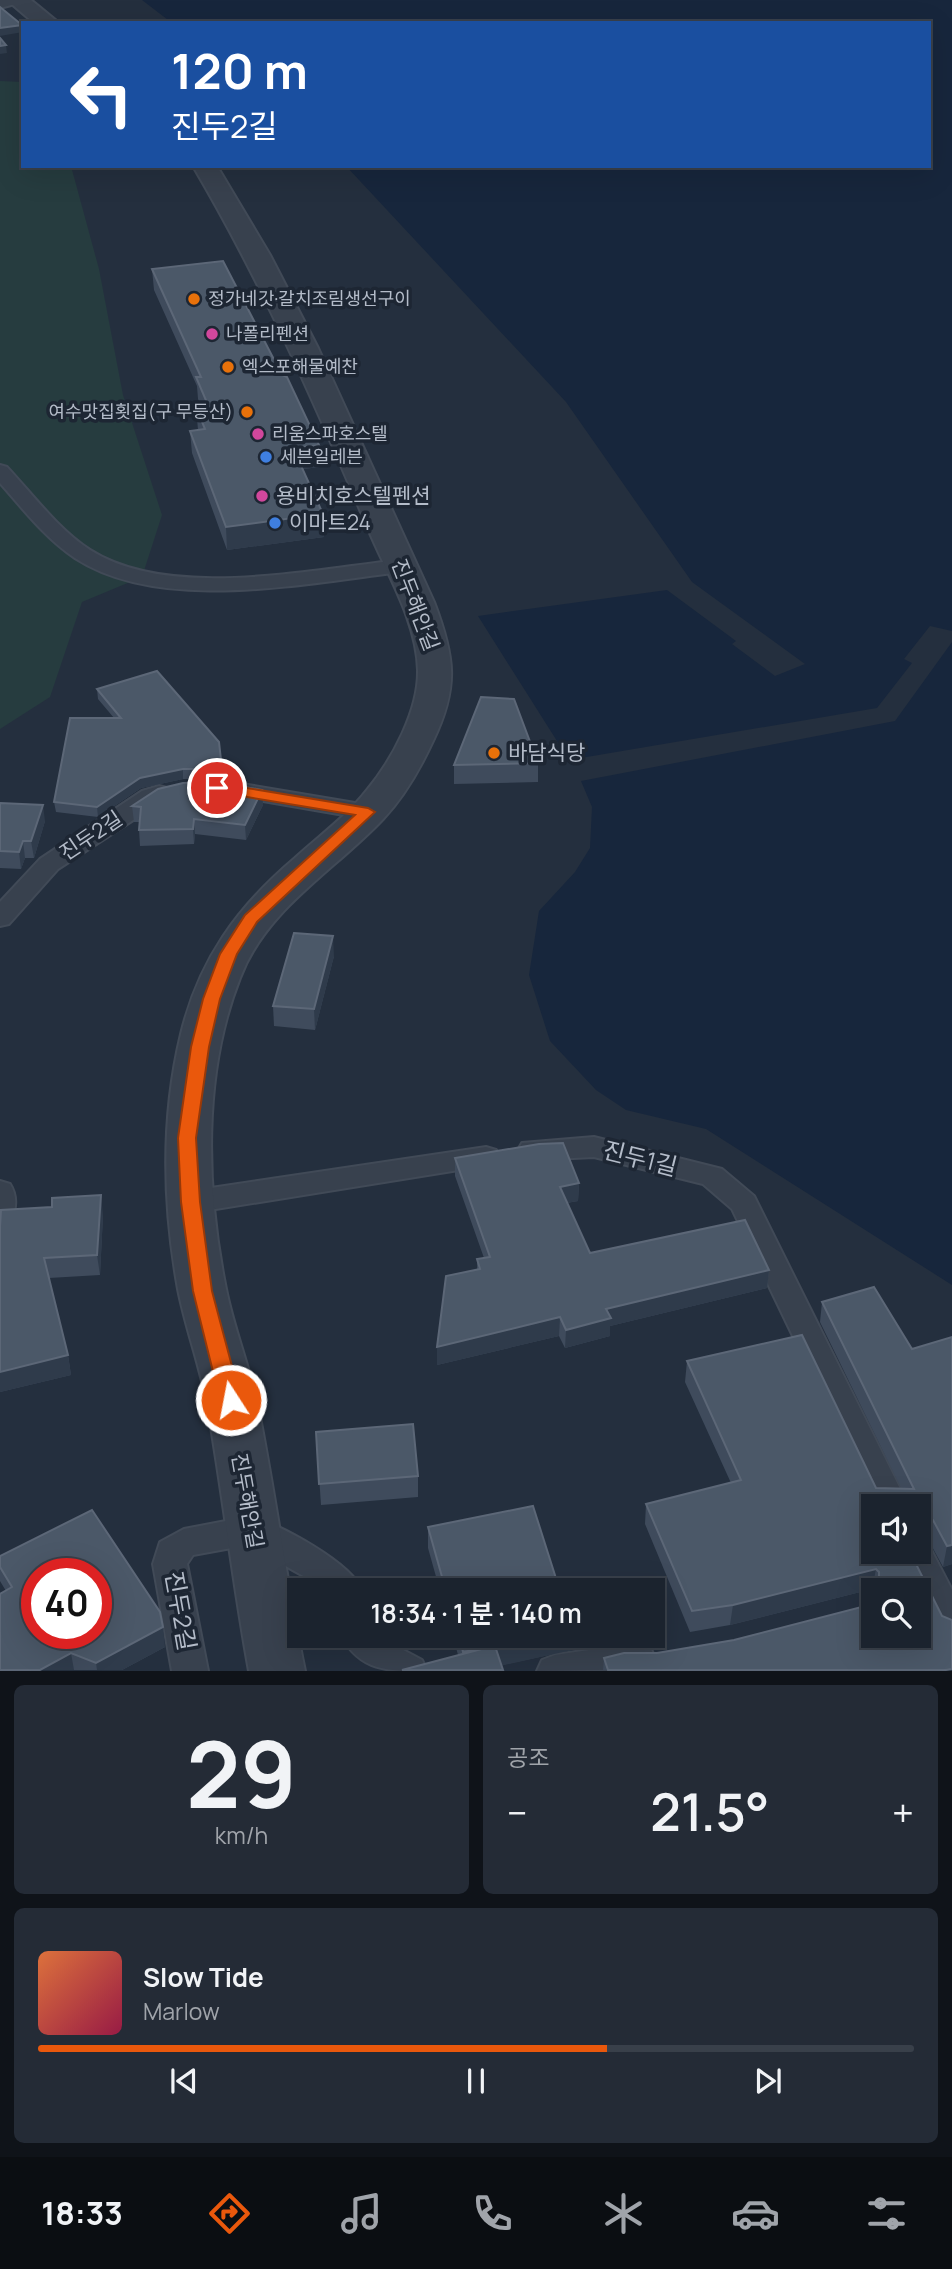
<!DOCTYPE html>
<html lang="ko">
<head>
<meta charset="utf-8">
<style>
	:root { --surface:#1b232e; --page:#242b36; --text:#f1f3f6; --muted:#a0a4aa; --line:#39404a; --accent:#ea580c }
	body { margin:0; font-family:Manrope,"Noto Sans KR",sans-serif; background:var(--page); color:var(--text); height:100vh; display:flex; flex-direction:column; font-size:26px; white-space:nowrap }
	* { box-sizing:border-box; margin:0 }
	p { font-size:23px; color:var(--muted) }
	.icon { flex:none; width:38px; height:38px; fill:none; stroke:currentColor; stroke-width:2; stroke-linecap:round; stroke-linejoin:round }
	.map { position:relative; height:1671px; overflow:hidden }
	.panel { display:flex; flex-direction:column; gap:14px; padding:14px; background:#0f1319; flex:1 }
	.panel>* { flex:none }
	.guide { position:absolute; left:21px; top:21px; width:910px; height:147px; border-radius:0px; box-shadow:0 7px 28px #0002,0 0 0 2px var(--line); background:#1a4fa0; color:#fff; overflow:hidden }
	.buttons { position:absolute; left:861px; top:1494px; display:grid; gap:14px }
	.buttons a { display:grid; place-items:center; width:70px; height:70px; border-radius:0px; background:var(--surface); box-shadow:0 7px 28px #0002,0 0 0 2px var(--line); font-size:35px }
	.speed { position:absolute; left:21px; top:1558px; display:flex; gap:14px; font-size:35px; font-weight:700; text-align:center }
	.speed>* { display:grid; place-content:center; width:91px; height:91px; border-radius:50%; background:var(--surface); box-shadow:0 7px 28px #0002,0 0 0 2px var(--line); line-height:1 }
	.speed .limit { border:10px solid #d22; background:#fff; color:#111 }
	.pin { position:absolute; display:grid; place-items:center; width:60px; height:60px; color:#fff; margin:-30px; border:4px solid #fff; border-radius:50%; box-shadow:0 2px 7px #0007 }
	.me { position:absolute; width:77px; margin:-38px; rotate:349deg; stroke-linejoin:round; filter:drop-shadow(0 0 5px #0008) }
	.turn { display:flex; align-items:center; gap:24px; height:147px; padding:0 35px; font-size:32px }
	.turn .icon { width:91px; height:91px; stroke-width:2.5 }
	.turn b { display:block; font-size:49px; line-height:60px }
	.big { font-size:52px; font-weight:600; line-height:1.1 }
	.panel .card { flex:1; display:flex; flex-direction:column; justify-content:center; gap:10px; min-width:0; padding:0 24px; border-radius:10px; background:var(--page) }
	.panel .dial { align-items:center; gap:0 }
	.dial b { font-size:91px; line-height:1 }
	.song { display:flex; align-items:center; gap:21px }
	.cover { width:84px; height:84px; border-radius:10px; background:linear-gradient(135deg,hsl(20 70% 55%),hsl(340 70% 35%)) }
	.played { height:7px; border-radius:4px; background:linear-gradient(90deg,var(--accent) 65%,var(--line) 65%) }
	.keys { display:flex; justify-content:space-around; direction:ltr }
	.heat { display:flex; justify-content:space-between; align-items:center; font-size:38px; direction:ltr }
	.panel .tiles { flex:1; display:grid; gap:14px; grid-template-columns:1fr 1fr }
	.card:last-child { grid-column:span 2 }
	.trip { position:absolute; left:287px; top:1578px; width:378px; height:70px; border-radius:0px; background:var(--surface); box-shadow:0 7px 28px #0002,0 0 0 2px var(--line); font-weight:600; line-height:70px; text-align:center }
	.menu { display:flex; height:112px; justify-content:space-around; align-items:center; background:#0b0e12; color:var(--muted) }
	.menu .icon { width:49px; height:49px }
	.menu .current { color:var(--accent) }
	.menu b { font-size:32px; color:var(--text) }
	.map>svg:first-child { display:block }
	.green { fill:#263c3f }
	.water { fill:#17263c }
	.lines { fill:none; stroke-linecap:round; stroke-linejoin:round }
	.service-casing { stroke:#414a57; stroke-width:4 }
	.tertiary-casing { stroke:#414a57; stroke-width:4 }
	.service { fill:#38414e; fill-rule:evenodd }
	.tertiary { fill:#38414e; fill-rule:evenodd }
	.wall { fill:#3f4b5c }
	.shaded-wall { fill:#2f3b4b }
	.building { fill:#4b5868; stroke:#5c6777; stroke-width:2; fill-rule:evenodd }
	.route { fill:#ea580c; stroke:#983908; stroke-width:2 }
	.food-dot { fill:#e8710a; stroke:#1d2633; stroke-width:2.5 }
	.hotel-dot { fill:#d1479c; stroke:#1d2633; stroke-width:2.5 }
	.shop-dot { fill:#3f7fe0; stroke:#1d2633; stroke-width:2.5 }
	.labels { text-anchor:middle; stroke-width:7; stroke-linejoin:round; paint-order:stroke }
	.far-poi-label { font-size:18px; fill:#b4bcc9; stroke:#1d2633; text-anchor:start }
	.poi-label { font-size:21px; fill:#b4bcc9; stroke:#1d2633; text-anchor:start }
	.street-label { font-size:21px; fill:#b4bcc9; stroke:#1d2633 }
	.near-street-label { font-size:24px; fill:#b4bcc9; stroke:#1d2633 }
</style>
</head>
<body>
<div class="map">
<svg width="952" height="1671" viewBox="0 0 952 1671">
	<rect width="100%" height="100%" fill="#242f3e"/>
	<polygon class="green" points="0,81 23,82 23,166 71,166 99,269 123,395 162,515 142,577 82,602 50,697 0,729"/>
	<g class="water">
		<polygon points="142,0 952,0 952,631 930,626 904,659 912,663 877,708 569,760 478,616 667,590 736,641 732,644 775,676 805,664 692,582 566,402 346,166 929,166 929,23 172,23"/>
		<polygon points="952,642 952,1285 706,1129 626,1110 596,1090 550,1041 529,975 539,911 575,872 590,848 592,807 581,781 895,721"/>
	</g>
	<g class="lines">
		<defs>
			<g id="service">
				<polygon points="0,0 25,0 26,1 0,8"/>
				<path d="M0,465L7,467C33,495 58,529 90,550C170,601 312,569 401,560L411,566L401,572C306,583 161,614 75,558C46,539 23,509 0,483Z"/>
				<polygon points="230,782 367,805 376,807 379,812 376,817 367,819 222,794 218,789 222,784"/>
				<polygon points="159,786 167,788 171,793 167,798 58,869 9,924 0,926 0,902 40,859 142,791"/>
				<polygon points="594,1137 722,1169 754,1196 909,1507 875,1507 732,1209 703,1184 594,1157 532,1160 522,1157 518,1150 522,1143"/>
				<polygon points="486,1147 496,1150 500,1157 496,1164 191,1213 181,1209 176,1202 181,1195 191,1191"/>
				<path d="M0,1181L10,1184C17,1195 17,1209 10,1221L0,1224Z"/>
				<path d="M252,1516C283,1527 349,1561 363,1591H321L307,1578L248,1545L193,1555L187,1564L208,1671H172L153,1564L160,1542L184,1529Z"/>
				<polygon points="919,1539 927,1542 952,1590 952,1639 940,1635 898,1552 919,1552"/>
				<path d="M341,1636H377L422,1660L427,1671C386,1671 361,1671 341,1636Z"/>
				<polygon points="637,1643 650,1647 655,1658 650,1669 537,1671 542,1660 555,1655"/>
			</g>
			<g id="tertiary">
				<polygon points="7,0 31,0 59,23 34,23"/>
				<path d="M193,166H217L270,255L318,348L434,602C455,657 459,687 433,741C420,769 404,797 383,819C334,871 266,909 240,978C202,1074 206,1189 226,1289C234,1330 251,1370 259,1412C276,1498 287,1585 305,1671H249C233,1584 223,1496 208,1409C201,1368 186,1330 178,1289C163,1206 161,1117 181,1034C199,960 237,907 295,858C319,836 347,816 367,790C392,760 419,710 418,670C417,622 387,574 369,531C316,406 262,283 193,166Z"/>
			</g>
		</defs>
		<use href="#service" class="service-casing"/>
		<use href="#tertiary" class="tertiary-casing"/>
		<use href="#service" class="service"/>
		<use href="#tertiary" class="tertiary"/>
	</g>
	<g class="wall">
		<polygon points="152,269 282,375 319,445 320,467 303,469 323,514 324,537 227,550 192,453 190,431 198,430 196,407 201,406 198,399 197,386 154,290"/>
		<polygon points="97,689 219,742 222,779 183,779 141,788 98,817 56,812 54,802 114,718 98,699"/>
		<polygon points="538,763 538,782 454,784 454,765"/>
		<polygon points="262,790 263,805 246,840 195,834 194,844 140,846 139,830 139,822 134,822 132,806"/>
		<polygon points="0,803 45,821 34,858 25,858 21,869 0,868"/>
		<polygon points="334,956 315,1030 274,1026 273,1006"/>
		<polygon points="455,1158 579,1183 578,1201 567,1203 590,1253 769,1270 767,1288 610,1326 610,1336 565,1348 559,1336 437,1365 477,1270 477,1259 484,1258 455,1176"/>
		<polygon points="103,1215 100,1275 49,1278 68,1355 71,1375 0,1392 0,1227"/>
		<polygon points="874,1287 912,1349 952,1337 952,1564 943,1567 929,1541 920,1537 919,1537 919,1507 873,1507 873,1552 910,1552 942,1616 952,1620 952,1670 603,1670 604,1658 624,1653 657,1653 734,1640 873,1604 873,1636 919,1636 919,1591 874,1591 872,1589 730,1625 690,1632 645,1524 646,1504 731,1483 685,1382 687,1361 802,1335 876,1488 901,1488 820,1322 822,1302"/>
		<polygon points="316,1432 418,1476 418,1497 321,1505"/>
		<polygon points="428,1527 560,1591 440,1591 428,1548"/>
		<polygon points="0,1556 165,1647 122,1670 0,1670 6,1591 0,1581"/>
		<polygon points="453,1636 572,1636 572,1650 502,1665 458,1655"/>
	</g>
	<g class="shaded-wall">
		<polygon points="22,25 23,32 0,36 0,28"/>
		<polygon points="6,45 7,53 0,54 0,46"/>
		<polygon points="319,445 320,467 294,470 293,448"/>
		<polygon points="323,514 324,537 227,550 226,527"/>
		<polygon points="183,769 183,779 141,788 98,817 97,807 140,778"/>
		<polygon points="262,790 263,805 246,840 245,825"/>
		<polygon points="43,805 45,821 34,858 31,841"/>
		<polygon points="194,819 195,834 194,844 193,829"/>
		<polygon points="23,841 25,858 21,869 19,852"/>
		<polygon points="333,936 334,956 315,1030 314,1009"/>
		<polygon points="579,1183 578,1201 559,1204 560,1187"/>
		<polygon points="101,1195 103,1215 100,1275 97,1255"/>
		<polygon points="769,1270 767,1288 610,1326 610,1336 565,1348 566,1330 606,1309"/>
		<polygon points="560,1317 559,1336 437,1365 437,1347"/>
		<polygon points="68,1355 71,1375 0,1392 0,1372"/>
		<polygon points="923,1516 920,1537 919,1537 920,1519"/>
		<polygon points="952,1545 952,1564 943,1567 947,1546"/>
		<polygon points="876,1569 872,1589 730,1625 733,1605"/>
		<polygon points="163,1627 165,1647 122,1670 97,1670 96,1663"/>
		<polygon points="537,1636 572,1636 572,1650 495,1667 495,1646"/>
		<polygon points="71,1653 74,1670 40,1670"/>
	</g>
	<g class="building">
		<polygon points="0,7 22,25 0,28"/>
		<polygon points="0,38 6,45 0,46"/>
		<polygon points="223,261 282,375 287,377 319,445 293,448 323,514 226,527 190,431 205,429 196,407 208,405 196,377 201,377 152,269"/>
		<polygon points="157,671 219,742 222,769 183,769 140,778 97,807 54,802 70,718 121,718 97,689"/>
		<polygon points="481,697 514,699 538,763 454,765"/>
		<polygon points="216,782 262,790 245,825 194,819 193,829 139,830 141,807 132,806 158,789 183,783"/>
		<polygon points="0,803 43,805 31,841 23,841 19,852 0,851"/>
		<polygon points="294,933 333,936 314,1009 273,1006"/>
		<polygon points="563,1143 579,1183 560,1187 590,1253 745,1220 769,1270 606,1309 611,1318 566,1330 560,1317 437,1347 446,1276 480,1269 477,1259 490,1257 455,1158 539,1144"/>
		<polygon points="101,1195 97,1255 44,1258 68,1355 0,1372 0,1227 1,1210 52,1207 52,1198"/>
		<polygon points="874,1287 912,1349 952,1337 952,1545 947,1546 933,1520 923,1516 920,1519 920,1529 919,1529 919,1507 873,1507 873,1552 910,1552 942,1616 952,1620 952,1669 946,1670 608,1670 604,1658 624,1653 657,1653 734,1640 873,1604 873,1636 919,1636 919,1591 879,1591 879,1572 876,1569 733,1605 692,1611 646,1504 741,1480 687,1361 802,1335 876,1488 914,1489 822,1302"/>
		<polygon points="413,1424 418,1476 319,1484 316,1432"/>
		<polygon points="533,1506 560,1591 446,1591 428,1527"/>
		<path d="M92,1510L160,1612L163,1627L96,1663L71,1653L40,1670H0V1594L12,1587L0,1567V1556ZM37,1573H96V1633H37Z"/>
		<polygon points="459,1636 537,1636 495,1646 503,1670 402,1670 493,1646 463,1652"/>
	</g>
	<polygon class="route" points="217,783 368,808 375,812 257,922 237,954 220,999 209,1047 196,1138 200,1202 212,1291 241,1400 238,1406 223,1406 220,1400 193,1291 181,1202 178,1138 191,1047 203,999 220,954 245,915 355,815 211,791 211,785"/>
	<g class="food-dot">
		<circle cx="194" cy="299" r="7"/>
		<circle cx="228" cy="367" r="7"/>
		<circle cx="247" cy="412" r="7"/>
		<circle cx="494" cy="753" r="7"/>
	</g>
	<g class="hotel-dot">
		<circle cx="212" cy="334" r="7"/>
		<circle cx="258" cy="434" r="7"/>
		<circle cx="262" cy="496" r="7"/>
	</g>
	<g class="shop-dot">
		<circle cx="266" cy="457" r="7"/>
		<circle cx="275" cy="523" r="7"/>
	</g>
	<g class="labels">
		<g class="far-poi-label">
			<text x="208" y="305">정가네갓·갈치조림생선구이</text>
			<text x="226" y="340">나폴리펜션</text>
			<text x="242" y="373">엑스포해물예찬</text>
			<text x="233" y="418" text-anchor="end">여수맛집횟집(구 무등산)</text>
			<text x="272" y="440">리움스파호스텔</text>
			<text x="280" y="463">세븐일레븐</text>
		</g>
		<g class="poi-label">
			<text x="276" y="503">용비치호스텔펜션</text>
			<text x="289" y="530">이마트24</text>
			<text x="508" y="760">바담식당</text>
		</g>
		<g class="street-label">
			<text transform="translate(415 605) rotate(69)" y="7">진두해안길</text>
			<text transform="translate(91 836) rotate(-34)" y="7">진두2길</text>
			<text transform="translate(247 1501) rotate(80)" y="7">진두해안길</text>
		</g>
		<g class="near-street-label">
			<text transform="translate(640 1159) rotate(14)" y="8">진두1길</text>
			<text transform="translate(180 1611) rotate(80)" y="8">진두2길</text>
		</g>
	</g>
</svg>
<div class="buttons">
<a><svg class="icon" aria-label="sound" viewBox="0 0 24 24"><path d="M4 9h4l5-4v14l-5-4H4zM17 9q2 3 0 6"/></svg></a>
<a><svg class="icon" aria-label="search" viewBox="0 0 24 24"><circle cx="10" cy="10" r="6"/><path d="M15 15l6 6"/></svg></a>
</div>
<div class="speed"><div class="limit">40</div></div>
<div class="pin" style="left:217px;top:788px;background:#d93025"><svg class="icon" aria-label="arrive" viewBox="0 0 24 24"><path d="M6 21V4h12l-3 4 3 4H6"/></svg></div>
<svg class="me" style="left:231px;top:1400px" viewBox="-20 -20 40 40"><circle r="17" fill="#ea580c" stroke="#fff" stroke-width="3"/><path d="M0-11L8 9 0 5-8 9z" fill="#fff"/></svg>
<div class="trip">18:34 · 1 분 · 140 m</div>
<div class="guide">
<div class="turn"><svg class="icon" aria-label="left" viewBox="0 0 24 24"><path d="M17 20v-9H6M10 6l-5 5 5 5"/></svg><div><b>120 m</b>진두2길</div></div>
</div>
</div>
<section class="panel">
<div class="tiles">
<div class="card dial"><b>29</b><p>km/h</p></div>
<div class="card"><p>공조</p>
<div class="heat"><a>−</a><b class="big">21.5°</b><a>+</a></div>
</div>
<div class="card">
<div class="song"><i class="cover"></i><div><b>Slow Tide</b><p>Marlow</p></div></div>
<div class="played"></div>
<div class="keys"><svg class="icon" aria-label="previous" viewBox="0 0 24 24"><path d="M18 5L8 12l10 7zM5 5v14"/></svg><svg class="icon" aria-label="pause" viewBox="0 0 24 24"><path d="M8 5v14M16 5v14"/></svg><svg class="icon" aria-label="next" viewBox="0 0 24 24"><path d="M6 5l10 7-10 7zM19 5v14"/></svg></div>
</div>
</div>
</section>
<nav class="menu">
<b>18:33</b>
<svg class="icon current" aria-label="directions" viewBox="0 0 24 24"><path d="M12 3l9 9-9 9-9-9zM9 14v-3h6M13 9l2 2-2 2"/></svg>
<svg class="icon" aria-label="music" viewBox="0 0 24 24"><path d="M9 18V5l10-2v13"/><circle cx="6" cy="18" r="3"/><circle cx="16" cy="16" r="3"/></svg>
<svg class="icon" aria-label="phone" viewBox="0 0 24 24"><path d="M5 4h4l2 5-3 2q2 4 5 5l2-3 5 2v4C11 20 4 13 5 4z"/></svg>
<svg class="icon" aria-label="climate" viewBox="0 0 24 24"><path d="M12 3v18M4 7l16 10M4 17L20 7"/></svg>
<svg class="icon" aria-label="car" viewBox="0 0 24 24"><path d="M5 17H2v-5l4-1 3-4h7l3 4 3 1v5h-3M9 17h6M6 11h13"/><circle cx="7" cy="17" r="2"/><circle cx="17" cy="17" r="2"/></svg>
<svg class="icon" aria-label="filters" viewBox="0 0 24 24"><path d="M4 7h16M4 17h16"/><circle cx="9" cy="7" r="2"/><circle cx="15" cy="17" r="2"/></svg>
</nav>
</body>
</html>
